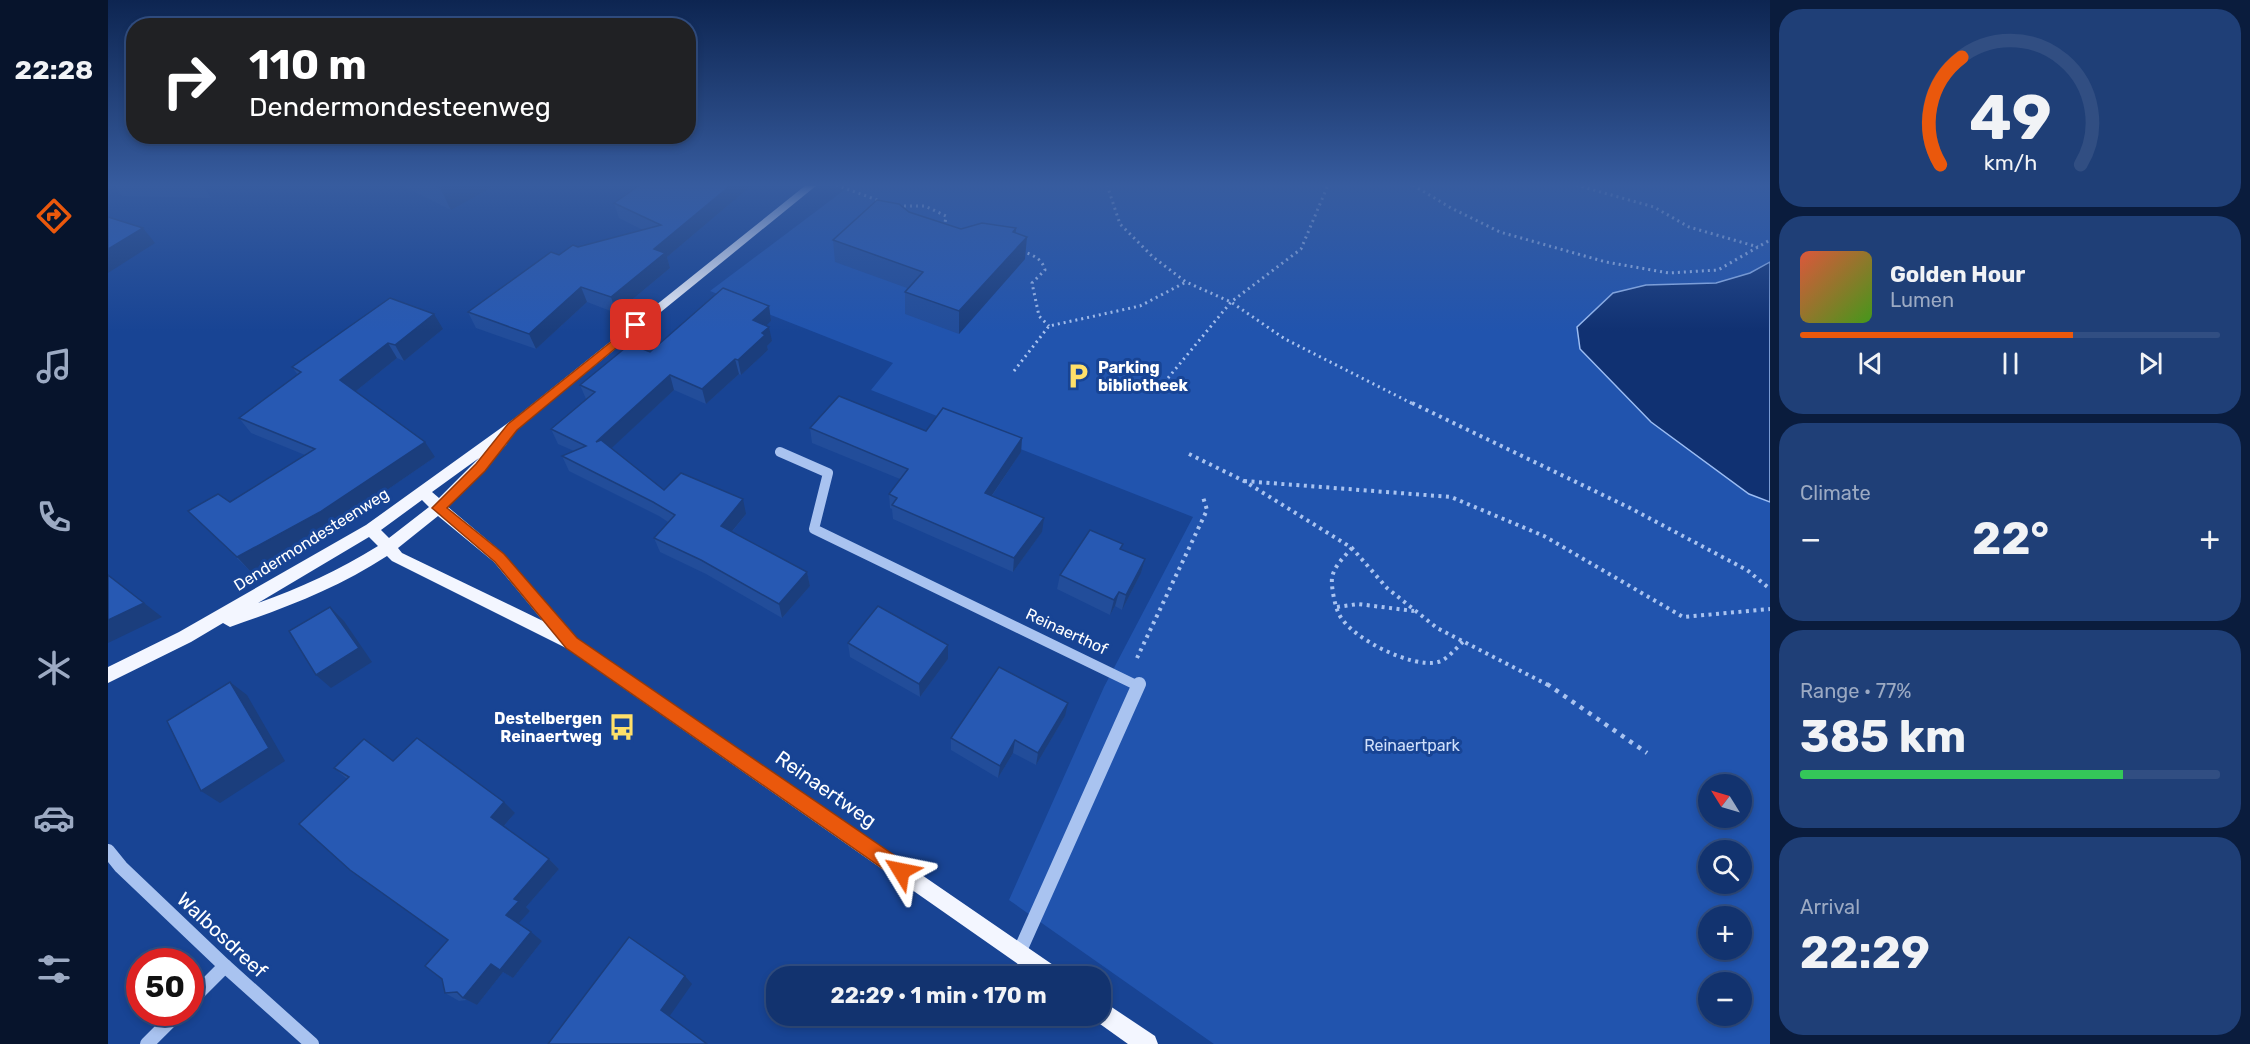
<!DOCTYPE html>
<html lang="en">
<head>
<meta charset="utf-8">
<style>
	:root { --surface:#12336f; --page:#1f3f77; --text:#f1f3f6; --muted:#9caac3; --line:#314e82; --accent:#ea580c }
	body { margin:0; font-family:Rubik,sans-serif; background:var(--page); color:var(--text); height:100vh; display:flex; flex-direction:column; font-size:22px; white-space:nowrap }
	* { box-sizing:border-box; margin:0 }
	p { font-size:20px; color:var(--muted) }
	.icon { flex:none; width:33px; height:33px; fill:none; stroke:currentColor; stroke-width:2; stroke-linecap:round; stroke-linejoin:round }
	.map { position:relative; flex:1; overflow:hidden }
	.sheet { display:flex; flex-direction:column; gap:9px; padding:9px; background:#0a1c3d; width:480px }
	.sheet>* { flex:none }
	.top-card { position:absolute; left:18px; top:18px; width:570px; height:126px; border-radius:24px; box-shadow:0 3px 9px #0003,0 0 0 2px var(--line); background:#202124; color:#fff; overflow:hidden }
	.needle { width:39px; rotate:307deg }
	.controls { position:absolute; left:1590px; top:774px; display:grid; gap:12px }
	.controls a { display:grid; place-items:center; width:54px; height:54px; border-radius:50%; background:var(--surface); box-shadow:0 3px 9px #0003,0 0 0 2px var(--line); font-size:30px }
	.speed { position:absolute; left:18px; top:948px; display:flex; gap:12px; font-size:30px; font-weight:700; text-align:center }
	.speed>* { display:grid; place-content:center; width:78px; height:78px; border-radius:50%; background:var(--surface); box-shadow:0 3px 9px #0003,0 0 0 2px var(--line); line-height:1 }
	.speed .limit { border:9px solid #d22; background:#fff; color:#111 }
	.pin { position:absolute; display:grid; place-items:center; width:51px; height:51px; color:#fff; margin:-26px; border-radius:12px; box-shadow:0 3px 9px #0006 }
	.me { position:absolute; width:66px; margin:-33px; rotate:305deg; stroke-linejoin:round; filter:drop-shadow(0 0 4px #0008) }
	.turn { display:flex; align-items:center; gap:21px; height:126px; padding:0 24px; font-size:27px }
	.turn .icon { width:78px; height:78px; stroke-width:2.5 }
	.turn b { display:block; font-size:42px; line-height:51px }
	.big { font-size:45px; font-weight:700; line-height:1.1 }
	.sheet .card { flex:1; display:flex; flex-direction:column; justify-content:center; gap:9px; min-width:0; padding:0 21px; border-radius:24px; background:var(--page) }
	.sheet .dial { align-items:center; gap:0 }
	.dial svg { height:156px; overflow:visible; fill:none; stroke:var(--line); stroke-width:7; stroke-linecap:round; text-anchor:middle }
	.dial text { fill:var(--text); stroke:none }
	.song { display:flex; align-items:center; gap:18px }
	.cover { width:72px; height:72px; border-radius:9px; background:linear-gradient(135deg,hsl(10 70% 55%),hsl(100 70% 35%)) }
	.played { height:6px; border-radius:3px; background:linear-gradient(90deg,var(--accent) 65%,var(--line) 65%) }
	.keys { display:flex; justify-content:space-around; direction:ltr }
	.heat { display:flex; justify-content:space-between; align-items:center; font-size:33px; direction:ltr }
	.charge { height:9px; border-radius:4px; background:linear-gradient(90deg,#34c759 77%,var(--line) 0) }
	.trip { position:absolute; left:658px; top:966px; width:345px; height:60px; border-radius:24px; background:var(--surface); box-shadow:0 3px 9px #0003,0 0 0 2px var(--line); font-weight:700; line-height:60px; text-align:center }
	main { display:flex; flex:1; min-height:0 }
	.tabs { display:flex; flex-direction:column; width:108px; justify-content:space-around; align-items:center; background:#07142c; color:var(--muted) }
	.tabs .icon { width:42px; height:42px }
	.tabs .current { color:var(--accent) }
	.tabs b { font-size:27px; color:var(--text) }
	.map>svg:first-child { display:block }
	.green { fill:#2154ae; fill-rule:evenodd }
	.water { fill:#103172; stroke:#9cbdf3; stroke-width:1.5 }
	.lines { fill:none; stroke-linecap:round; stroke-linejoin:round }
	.path-far2 { stroke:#a9c3f0; stroke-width:3; stroke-dasharray:2 4; stroke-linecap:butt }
	.path-far1 { stroke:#a9c3f0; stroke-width:4; stroke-dasharray:3 4.5; stroke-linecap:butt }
	.path { stroke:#a9c3f0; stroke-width:4.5; stroke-dasharray:4 6; stroke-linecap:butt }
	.minor-far1 { stroke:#a9c3f0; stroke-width:10 }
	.minor { stroke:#a9c3f0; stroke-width:14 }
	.major { fill:#f3f6ff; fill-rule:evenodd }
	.wall { fill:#224d9a }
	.shaded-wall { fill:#1b3e7d }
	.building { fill:#2759b3; stroke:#1b3e7d; stroke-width:1.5 }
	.route { fill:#ea580c; stroke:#983908; stroke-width:1.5 }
	.labels { text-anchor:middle; stroke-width:6; stroke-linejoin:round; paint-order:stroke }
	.poi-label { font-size:16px; font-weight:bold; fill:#fff; stroke:#184494; text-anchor:start }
	.street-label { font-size:16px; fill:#fff; stroke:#184494 }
	.park-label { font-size:16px; fill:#d0e0fb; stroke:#184494 }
	.near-street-label { font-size:20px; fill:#fff; stroke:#184494 }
</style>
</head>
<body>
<main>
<nav class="tabs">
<b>22:28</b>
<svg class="icon current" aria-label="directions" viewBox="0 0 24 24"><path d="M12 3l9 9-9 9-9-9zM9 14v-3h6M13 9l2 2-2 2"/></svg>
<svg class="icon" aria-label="music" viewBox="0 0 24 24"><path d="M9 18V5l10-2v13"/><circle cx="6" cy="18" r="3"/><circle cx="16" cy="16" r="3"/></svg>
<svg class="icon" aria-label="phone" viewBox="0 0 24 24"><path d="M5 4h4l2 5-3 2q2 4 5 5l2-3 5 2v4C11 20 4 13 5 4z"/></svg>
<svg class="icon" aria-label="climate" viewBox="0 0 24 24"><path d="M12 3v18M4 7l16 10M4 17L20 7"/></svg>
<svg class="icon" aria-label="car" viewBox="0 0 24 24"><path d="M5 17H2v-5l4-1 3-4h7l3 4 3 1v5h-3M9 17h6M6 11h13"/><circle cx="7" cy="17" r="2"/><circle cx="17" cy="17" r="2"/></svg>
<svg class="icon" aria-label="filters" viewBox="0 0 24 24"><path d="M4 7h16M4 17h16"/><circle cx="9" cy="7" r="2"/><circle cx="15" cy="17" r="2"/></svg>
</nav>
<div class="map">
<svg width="1662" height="1044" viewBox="0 0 1662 1044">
	<rect width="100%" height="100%" fill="#184494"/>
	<path class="green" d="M743,185H1662V1044H1106L901,900L996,687L1085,517L763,390L785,363L602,291ZM1600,784H1634V818H1600ZM1600,850H1634V884H1600ZM1600,916H1634V950H1600ZM1600,982H1634V1016H1600Z"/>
	<polygon class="water" points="1662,262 1662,502 1641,494 1543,422 1472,349 1469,327 1505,293 1538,285 1608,283 1642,273"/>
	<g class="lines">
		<g class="path-far2">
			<polyline points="728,185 772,201"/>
			<polyline points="999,185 1012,224 1045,257 1078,282 1123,302 1177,339 1307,405"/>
			<polyline points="1305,185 1343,208 1392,232 1498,262 1561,273 1610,270 1662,240"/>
			<polyline points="1468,185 1546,207 1581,227 1650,247"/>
			<polyline points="790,206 817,206 838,216 837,223 832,227"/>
			<path d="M914,251C924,255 934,258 937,270L924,283L931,316L941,326"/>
			<polyline points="906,371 941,326 1032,306 1078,282"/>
			<polyline points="1060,378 1123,302 1193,249 1220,185"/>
		</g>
		<g class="path-far1">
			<polyline points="1304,403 1522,508 1639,570 1662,589"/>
			<polyline points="1081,454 1136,481 1244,548 1279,588 1329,628 1442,686"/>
			<polyline points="1136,481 1343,497 1436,536 1575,617 1662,609"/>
			<path d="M1244,548C1236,557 1226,566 1224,578C1223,586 1227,607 1231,614C1242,638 1305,669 1330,662C1339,660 1348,648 1355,642"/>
			<polyline points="1229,607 1250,604 1306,611"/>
			<polyline points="1029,658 1099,510 1095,497"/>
		</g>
		<polyline class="path" points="1439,684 1539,753"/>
		<polyline class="minor-far1" points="672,452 720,473 706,529 1030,686"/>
		<g class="minor">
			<polyline points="0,851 13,867 117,966 204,1044"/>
			<polyline points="911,953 1031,684"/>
			<polyline points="82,1001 117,966"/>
			<polyline points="39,1044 71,1012"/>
		</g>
		<g class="major">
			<path d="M698,185H709L398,438L400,441L398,445L340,507L396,554L467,637L951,969L954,976H927L458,648L284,561L279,556C230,588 177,608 122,627L115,623L83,642L0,683V667L71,632L258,525L407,418ZM371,458L331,498L324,492ZM314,500L321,507L281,538L273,530ZM330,516L386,562L435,621L294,553L290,548ZM261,537L270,546C231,570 192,588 150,603Z"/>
			<polygon points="993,1000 1047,1036 1050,1044 1020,1044 985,1019 984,1016 993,1016"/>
		</g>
	</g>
	<g class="wall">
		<polygon points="6,185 95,185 103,198 14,196"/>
		<polygon points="293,185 388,185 343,210"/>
		<polygon points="644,185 559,257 562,268 508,313 479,302 428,349 368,328 360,312 451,255 470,247 535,230 511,218 506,203"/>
		<polygon points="908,228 908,233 917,259 851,334 797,314 797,292 799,288 727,262 725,240 853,229"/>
		<polygon points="661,306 663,321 658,325 664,341 659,346 660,350 633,375 631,374 598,404 566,390 503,448 556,490 638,514 624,532 699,572 702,586 674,618 598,574 552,552 546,538 560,522 551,516 461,471 454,456 466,451 450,444 443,429 478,399 472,385 542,352"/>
		<polygon points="335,329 296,361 289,358 248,391 327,457 225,527 143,572 80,511 122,502 197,455 143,433 131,418 190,375 184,367"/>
		<polygon points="702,428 818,431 914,438 913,452 884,496 934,532 905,572 785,519 784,509 782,508 781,494 792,479 704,443"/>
		<polygon points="1015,544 1013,549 1037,559 1033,573 1014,610 1007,606 1002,615 949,589 952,575"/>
		<polygon points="740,643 840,659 812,697 742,657"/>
		<polygon points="957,716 928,765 905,753 890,778 843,750 843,738"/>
		<polygon points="285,761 407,813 396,826 441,859 451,869 418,907 422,911 410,923 434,941 405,978 395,972 369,1005 359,1000 351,1001 337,993 340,940 239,779 226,768"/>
	</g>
	<g class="shaded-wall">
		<polygon points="338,185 388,185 343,210 332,188"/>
		<polygon points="623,185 644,185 559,257 562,268 508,313 503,297 546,249"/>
		<polygon points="35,228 47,243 0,273 0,249"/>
		<polygon points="908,228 906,250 919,237 917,259 851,334 851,311"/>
		<polygon points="473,287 479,302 428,349 421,334"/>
		<polygon points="661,306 663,321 648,335 645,320"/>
		<polygon points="326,314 335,329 296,361 287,345"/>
		<polygon points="661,327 664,341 659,346 660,350 633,375 630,360 654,333"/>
		<polygon points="280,343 289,358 243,395 232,380"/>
		<polygon points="627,359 631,374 598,404 594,389"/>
		<polygon points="562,375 566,390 494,457 488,442"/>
		<polygon points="914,438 913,452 876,507 877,493"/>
		<polygon points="317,442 327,457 225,527 143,572 129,557"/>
		<polygon points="635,499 638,514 617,540 613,526"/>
		<polygon points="936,518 934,532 905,572 906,558"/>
		<polygon points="1037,559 1033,573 1014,610 1018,595"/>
		<polygon points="699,572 702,586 674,618 671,604"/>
		<polygon points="1011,592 1007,606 1002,615 1006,600"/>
		<polygon points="36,603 54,617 0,643 0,620"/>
		<polygon points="222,607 236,621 264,662 223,688 208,675"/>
		<polygon points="840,645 840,659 812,697 811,684"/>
		<polygon points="122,682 139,695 177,761 112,803 93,791"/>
		<polygon points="960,703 957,716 928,765 930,753"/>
		<polygon points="907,740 905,753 890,778 892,766"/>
		<polygon points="396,802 407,813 394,828 383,817"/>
		<polygon points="441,859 451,869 418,907 422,911 410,924 398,915 406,899"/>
		<polygon points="423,932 434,941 405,978 395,972 369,1005 355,998 383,964"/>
		<polygon points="577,976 584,984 561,1017 553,1010"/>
	</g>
	<g class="building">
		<polygon points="326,185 338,185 332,188"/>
		<polygon points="532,185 623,185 546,249 557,253 503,297 473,287 421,334 360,312 443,252 451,255 465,245 470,247 553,225 506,203"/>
		<polygon points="769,200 791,204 801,212 853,229 874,223 908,228 905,232 919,237 851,311 797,292 815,272 725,240"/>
		<polygon points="0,217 35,228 0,249"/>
		<polygon points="615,288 661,306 645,320 661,327 654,333 657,335 630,360 627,359 594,389 562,375 488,442 493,440 556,490 573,473 635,499 613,526 699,572 671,604 593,560 546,538 567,515 545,502 454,456 478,446 443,429 487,392 472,385 522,344 542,352"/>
		<polygon points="282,298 326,314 287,345 280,343 232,380 317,442 212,512 129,557 80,511 110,494 122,502 207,449 131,418 193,372 184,367"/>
		<polygon points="731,396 818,431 835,408 914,438 877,493 936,518 906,558 784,505 789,498 781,494 800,469 702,428"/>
		<polygon points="982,530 1015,544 1012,549 1037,559 1018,595 1011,592 1006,600 952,575"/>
		<polygon points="0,575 36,603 0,620"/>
		<polygon points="770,606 840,645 811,684 740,643"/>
		<polygon points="222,607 251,648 208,675 181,631"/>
		<polygon points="891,667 960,703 930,753 907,740 892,766 843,738"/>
		<polygon points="122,682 161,748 93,791 59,721"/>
		<polygon points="309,738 396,802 383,817 441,859 406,899 411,901 398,915 423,932 392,970 383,964 355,998 349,992 337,993 334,979 317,966 340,940 242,870 191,824 241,777 226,768 256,739 285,761"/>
		<polygon points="521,937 577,976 553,1010 599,1044 440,1044"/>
	</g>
	<linearGradient id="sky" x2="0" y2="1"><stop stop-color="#0d2551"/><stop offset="0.56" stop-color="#375c9f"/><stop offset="1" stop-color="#375c9f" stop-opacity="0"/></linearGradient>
	<rect width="1662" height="331" fill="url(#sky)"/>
	<polygon class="route" points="528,322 532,323 532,328 409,430 377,471 339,508 396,554 469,638 799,864 802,871 799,877 793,880 787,877 458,648 387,562 324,508 368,464 400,424"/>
	<defs>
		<symbol id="parking-bare" viewBox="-9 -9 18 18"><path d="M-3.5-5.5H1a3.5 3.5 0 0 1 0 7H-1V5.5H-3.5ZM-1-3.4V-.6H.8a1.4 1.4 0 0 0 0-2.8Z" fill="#ffe069" stroke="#184494" stroke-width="2.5" paint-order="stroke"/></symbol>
		<symbol id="bus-bare" viewBox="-9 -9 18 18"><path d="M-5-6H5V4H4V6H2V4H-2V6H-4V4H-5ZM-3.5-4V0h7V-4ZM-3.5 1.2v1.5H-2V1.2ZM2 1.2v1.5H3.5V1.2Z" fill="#ffe069" stroke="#184494" stroke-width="2.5" paint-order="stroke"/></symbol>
	</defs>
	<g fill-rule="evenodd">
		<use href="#parking-bare" x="951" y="357" width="38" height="38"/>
		<use href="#bus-bare" x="495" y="708" width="38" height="38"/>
	</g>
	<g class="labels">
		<g class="poi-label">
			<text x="990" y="373">Parking<tspan x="990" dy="18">bibliotheek</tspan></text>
			<text x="494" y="724" text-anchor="end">Destelbergen<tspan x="494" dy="18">Reinaertweg</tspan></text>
		</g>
		<g class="street-label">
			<text transform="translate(203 539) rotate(-32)" y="6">Dendermondesteenweg</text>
			<text transform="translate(959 631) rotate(25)" y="6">Reinaerthof</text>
		</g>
		<g class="park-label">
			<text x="1304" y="751">Reinaertpark</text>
		</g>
		<g class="near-street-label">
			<text transform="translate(718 789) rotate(35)" y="7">Reinaertweg</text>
			<text transform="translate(114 935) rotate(43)" y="7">Walbosdreef</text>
		</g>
	</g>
</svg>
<div class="controls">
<a><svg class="needle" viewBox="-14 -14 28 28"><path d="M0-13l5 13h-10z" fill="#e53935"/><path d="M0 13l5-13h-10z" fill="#9caac3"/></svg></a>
<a><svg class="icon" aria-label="search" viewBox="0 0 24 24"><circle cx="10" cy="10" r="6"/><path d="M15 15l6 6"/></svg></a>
<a>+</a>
<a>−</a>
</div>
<div class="speed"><div class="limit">50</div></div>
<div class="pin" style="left:528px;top:325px;background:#d93025"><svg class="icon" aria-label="arrive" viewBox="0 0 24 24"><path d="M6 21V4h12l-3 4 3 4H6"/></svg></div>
<svg class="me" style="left:793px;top:871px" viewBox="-20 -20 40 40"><path d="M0-17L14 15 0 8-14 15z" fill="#ea580c" stroke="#fff" stroke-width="4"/></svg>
<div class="trip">22:29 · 1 min · 170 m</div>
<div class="top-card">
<div class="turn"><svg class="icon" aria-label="right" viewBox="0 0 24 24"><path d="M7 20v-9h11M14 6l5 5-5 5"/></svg><div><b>110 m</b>Dendermondesteenweg</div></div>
</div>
</div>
<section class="sheet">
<div class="card dial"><svg viewBox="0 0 100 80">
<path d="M14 69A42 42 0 1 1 86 69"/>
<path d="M14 69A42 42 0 0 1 25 14" stroke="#ea580c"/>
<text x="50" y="56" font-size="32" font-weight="700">49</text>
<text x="50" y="72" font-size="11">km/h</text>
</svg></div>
<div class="card">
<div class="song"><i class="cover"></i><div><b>Golden Hour</b><p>Lumen</p></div></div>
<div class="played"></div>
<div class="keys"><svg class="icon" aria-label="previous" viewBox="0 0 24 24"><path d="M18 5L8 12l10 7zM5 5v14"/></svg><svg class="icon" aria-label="pause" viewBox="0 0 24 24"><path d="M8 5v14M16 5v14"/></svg><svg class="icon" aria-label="next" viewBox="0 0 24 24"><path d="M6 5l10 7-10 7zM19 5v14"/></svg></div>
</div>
<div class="card"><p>Climate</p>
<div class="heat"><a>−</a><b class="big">22°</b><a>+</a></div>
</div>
<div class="card"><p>Range · 77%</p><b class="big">385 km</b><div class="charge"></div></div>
<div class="card"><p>Arrival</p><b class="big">22:29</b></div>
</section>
</main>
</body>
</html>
